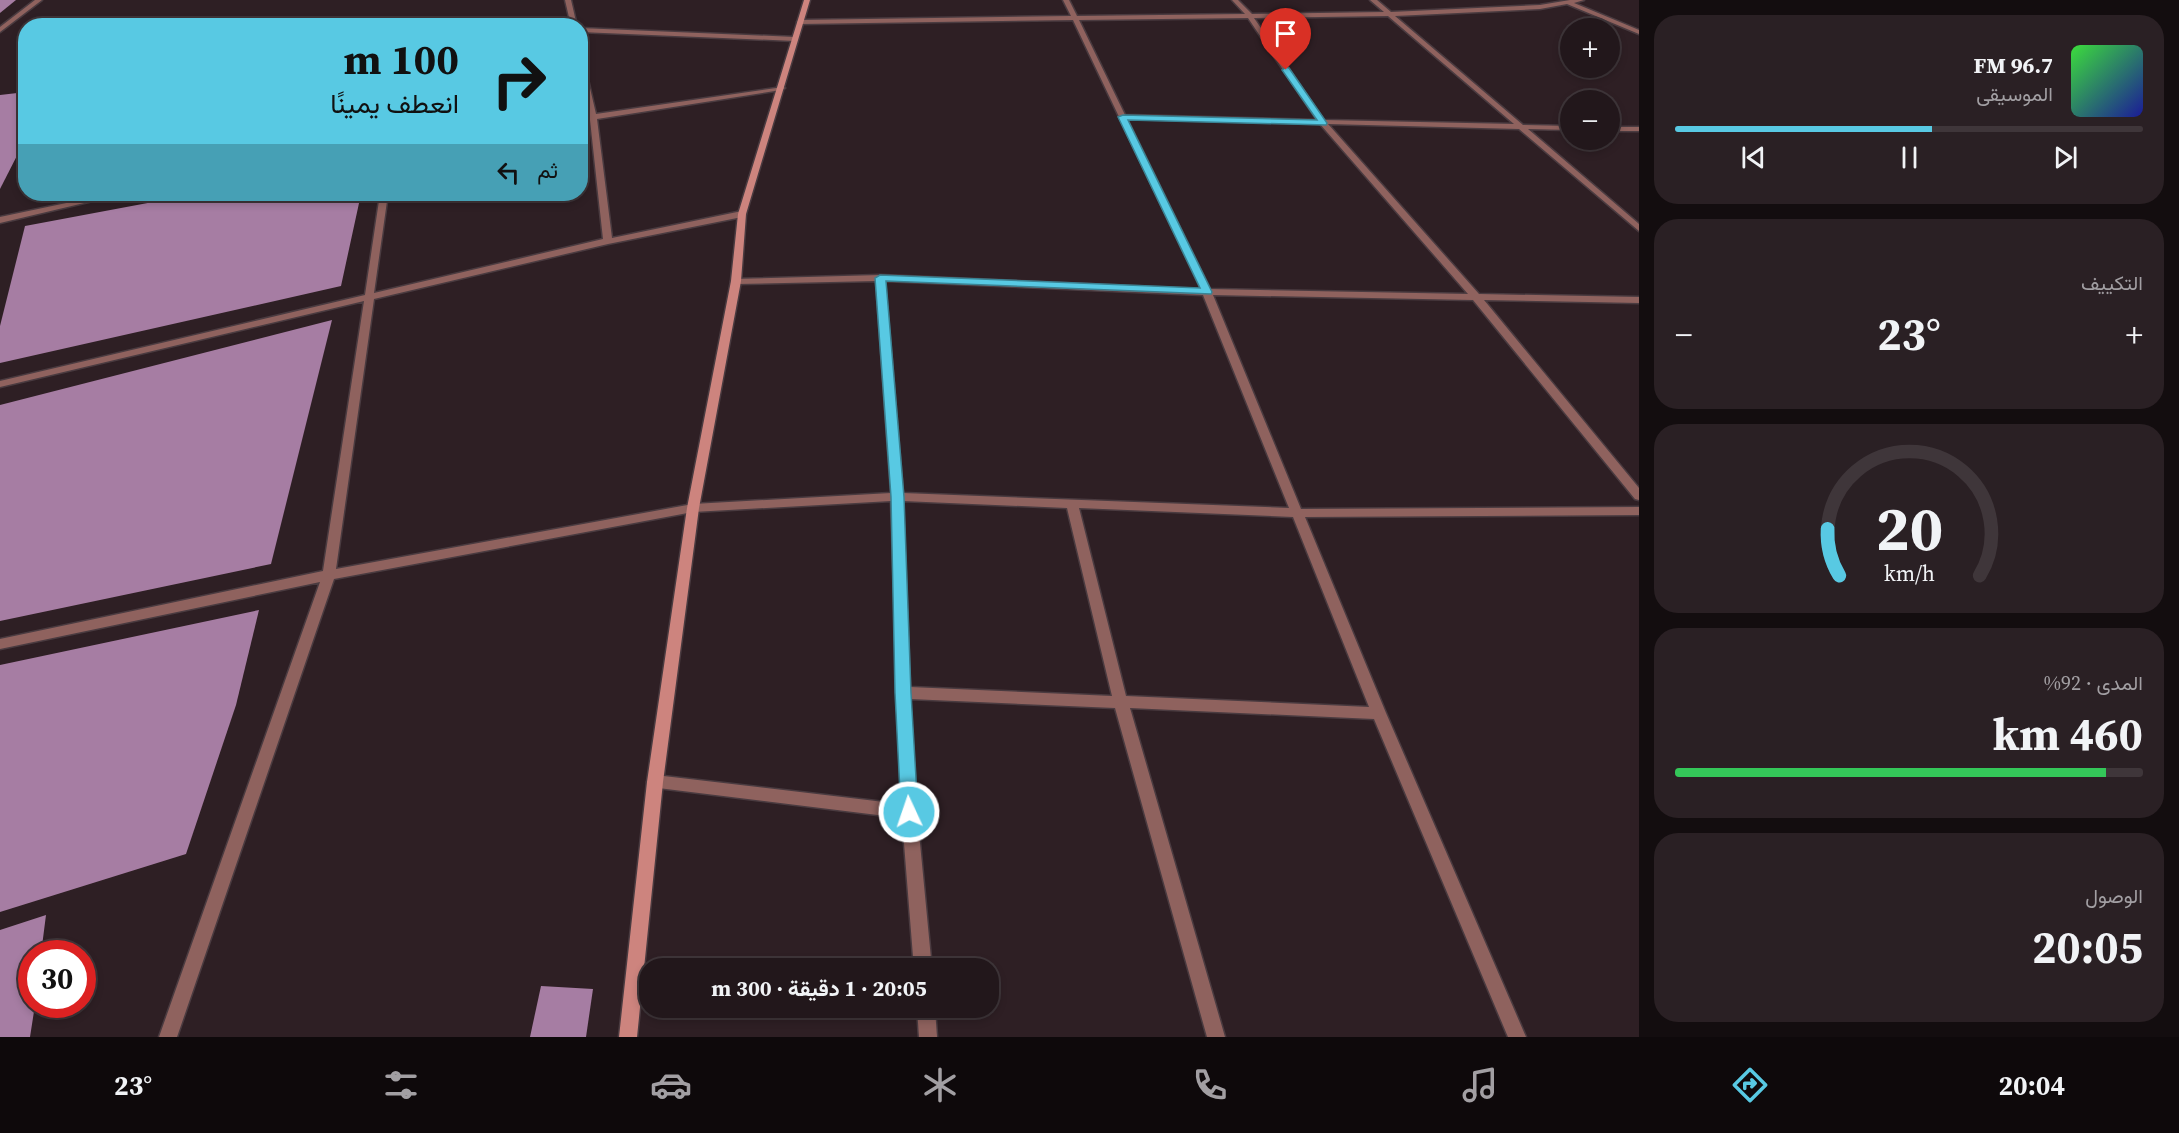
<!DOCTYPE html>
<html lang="ar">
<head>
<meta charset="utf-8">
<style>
	:root { --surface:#22171b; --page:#2a2024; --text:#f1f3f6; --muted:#a29fa3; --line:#3f363a; --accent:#58c9e3 }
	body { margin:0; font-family:"Source Serif 4",Vazirmatn,serif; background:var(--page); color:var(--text); direction:rtl; height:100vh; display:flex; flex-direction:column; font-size:22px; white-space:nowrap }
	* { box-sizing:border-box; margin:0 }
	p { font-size:20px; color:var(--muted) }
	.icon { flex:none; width:33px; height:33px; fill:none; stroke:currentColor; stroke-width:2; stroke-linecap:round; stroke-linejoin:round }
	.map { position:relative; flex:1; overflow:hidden; direction:ltr }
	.details { display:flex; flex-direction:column; gap:15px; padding:15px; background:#130d0f; width:540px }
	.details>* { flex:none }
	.top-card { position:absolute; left:18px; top:18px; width:570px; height:183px; border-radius:24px; box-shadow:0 3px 9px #0003,0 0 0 2px var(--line); direction:rtl; background:#58c9e3; color:#111; overflow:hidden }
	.tools { position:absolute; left:1560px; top:18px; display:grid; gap:12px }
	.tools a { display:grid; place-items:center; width:60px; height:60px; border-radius:50%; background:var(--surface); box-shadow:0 3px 9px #0003,0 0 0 2px var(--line); font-size:30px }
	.speed { position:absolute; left:18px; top:940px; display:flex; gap:12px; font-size:30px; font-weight:700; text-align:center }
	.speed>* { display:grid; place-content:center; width:78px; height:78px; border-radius:50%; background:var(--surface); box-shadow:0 3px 9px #0003,0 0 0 2px var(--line); line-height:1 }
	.speed .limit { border:9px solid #d22; background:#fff; color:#111 }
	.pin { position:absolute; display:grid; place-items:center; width:51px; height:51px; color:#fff; margin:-62px -26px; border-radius:50% 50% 50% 0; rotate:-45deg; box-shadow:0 0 6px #0007 }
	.pin .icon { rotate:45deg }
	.me { position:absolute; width:66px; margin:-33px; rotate:357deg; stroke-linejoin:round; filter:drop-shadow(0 0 4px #0008) }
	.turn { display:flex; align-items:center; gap:21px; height:126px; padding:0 30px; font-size:27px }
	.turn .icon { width:78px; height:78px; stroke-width:2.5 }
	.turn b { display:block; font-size:42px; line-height:51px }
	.then { display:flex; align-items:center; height:57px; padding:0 30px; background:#0003; gap:12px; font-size:22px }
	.big { font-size:45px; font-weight:700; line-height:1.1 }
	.details .card { flex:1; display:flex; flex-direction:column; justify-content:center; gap:9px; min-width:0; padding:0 21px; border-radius:24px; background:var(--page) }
	.details .dial { align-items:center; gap:0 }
	.dial svg { height:156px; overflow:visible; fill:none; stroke:var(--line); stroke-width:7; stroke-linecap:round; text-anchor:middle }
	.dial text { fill:var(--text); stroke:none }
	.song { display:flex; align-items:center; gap:18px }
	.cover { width:72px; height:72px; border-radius:9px; background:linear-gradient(135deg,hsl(120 70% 55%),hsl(240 70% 35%)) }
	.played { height:6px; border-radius:3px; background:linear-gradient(90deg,var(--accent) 55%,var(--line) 55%) }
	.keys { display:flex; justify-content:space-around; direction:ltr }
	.heat { display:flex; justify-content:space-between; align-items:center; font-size:33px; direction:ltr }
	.charge { height:9px; border-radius:4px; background:linear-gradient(90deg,#34c759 92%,var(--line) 0) }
	.trip { position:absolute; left:639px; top:958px; width:360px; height:60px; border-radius:24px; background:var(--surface); box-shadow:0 3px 9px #0003,0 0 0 2px var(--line); font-weight:700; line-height:60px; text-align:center; direction:rtl }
	.dock { display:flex; height:96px; justify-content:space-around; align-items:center; background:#0e090b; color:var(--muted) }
	.dock .icon { width:42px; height:42px }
	.dock .selected { color:var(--accent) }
	.dock b { font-size:27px; color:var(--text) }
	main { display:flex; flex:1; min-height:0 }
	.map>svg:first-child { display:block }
	.building { fill:#a67da3 }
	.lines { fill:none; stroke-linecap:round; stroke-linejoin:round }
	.minor-casing { stroke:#4a3b40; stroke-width:3 }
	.secondary-casing { stroke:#4a3b40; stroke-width:3 }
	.minor { fill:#8f625e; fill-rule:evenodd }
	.secondary { fill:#cd847e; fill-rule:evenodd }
	.route { fill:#58c9e3; stroke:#398394; stroke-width:1.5 }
</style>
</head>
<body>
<main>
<section class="details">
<div class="card">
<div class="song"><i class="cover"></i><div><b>96.7 FM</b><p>الموسيقى</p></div></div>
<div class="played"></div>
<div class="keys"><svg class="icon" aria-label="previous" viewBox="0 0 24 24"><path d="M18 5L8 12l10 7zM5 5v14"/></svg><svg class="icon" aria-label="pause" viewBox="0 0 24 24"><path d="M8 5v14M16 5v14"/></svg><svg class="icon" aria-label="next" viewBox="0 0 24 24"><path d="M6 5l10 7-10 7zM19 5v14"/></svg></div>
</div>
<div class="card"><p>التكييف</p>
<div class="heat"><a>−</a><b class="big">23°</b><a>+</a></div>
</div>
<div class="card dial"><svg viewBox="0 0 100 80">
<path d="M14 69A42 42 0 1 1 86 69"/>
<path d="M14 69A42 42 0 0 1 8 45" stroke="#58c9e3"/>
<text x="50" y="56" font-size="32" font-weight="700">20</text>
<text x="50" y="72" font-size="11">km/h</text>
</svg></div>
<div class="card"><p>المدى · 92%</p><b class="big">460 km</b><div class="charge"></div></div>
<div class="card"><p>الوصول</p><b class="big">20:05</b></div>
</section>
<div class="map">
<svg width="1639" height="1037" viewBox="0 0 1639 1037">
	<rect width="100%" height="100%" fill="#2e1f24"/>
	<g class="building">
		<polygon points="0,0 16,0 0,13"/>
		<polygon points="26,92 26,138 0,189 0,95"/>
		<polygon points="185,194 361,194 341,286 0,363 0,326 25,226 185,196"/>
		<polygon points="332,320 271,564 0,621 0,405"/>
		<polygon points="259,610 236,705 186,854 0,912 0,665"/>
		<polygon points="46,915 41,954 32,954 32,1005 35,1005 30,1037 0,1037 0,930"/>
		<polygon points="541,986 593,989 586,1037 530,1037"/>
	</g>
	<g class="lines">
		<defs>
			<g id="minor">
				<polygon points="35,0 42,0 0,32 0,27"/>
				<polygon points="565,0 571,0 577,26 571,26"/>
				<path d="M1063,0H1069L1077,16L1245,14L1232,0H1238L1252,14L1384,12L1370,0H1377L1391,12L1540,5L1570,0H1584L1574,3L1639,30V34L1567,4L1540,9L1395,16L1523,125L1570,126V130L1528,129L1639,224V231L1519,129L1328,124L1479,294L1639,297V303L1484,300L1639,488V500L1635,499L1473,300L1213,295L1301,509L1639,507V515L1305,517L1386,713L1526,1037H1508L1374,719L1130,708L1225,1037H1207L1115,708L910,699L917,812L932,969H914L902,818L650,787L647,782L650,777L655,775L901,804L891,501L693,512L334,579L177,1037H159L320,582L0,649V639L323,571L364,301L0,387V381L365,295L380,194H388L374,293L603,239L590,120L580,121V117L589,115L580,76V56L583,58L596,114L783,87L785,88L781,90L597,119L612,238L742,211L746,214L742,217L608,244L374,299L336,569L693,504L891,493L876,281L736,284L731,281L733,279L880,275L1201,289L1073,20L800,24L797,22L800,20L1071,16ZM1388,16L1514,124L1324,120L1254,18ZM1248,18L1317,120L1125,115L1079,20ZM1127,119L1320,124L1468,294L1210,289ZM885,281L1203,295L1289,508L903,493ZM903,501L1067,508L1112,696L910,687ZM1079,508L1293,517L1369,707L1126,696Z"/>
				<polygon points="580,28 795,37 798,39 795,41 580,32"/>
				<rect x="1610" y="127" width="29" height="4"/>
				<polygon points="109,194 122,194 0,223 0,217"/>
				<polygon points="917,1008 935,1008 937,1037 919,1037"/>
			</g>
			<polygon id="secondary" points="804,0 810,0 746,214 741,281 699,508 663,782 637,1037 619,1037 647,782 687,508 731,281 738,214"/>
		</defs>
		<use href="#minor" class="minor-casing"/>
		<use href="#secondary" class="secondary-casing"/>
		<use href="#minor" class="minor"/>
		<use href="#secondary" class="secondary"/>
	</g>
	<polygon class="route" points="1286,67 1289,68 1327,123 1326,125 1128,120 1212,292 1211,294 886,281 904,497 911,693 918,812 916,818 909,820 903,818 901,812 895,693 891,497 875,278 880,275 1200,288 1118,117 1123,115 1317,120 1282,70"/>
</svg>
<div class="tools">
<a>+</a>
<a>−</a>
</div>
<div class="speed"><div class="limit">30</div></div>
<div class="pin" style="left:1286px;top:70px;background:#d93025"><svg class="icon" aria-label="arrive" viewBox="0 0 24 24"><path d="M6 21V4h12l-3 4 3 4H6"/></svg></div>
<svg class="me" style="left:909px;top:812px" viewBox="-20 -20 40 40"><circle r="17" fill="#58c9e3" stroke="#fff" stroke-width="3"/><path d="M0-11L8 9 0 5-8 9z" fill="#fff"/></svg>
<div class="trip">20:05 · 1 دقيقة · 300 m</div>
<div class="top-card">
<div class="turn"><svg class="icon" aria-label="right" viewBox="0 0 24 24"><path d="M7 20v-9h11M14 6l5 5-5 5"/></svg><div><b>100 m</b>انعطف يمينًا</div></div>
<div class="then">ثم<svg class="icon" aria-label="left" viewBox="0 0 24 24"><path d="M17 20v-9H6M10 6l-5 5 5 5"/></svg></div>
</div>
</div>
</main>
<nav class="dock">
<b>20:04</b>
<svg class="icon selected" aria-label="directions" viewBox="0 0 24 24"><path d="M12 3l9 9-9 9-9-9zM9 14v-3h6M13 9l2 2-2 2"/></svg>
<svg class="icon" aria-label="music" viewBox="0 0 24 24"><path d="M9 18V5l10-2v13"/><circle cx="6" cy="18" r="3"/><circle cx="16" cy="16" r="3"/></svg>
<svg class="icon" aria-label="phone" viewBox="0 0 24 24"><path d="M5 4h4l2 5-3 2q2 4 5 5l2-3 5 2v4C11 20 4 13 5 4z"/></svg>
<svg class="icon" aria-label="climate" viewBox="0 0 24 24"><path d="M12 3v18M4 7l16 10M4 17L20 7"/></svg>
<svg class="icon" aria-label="car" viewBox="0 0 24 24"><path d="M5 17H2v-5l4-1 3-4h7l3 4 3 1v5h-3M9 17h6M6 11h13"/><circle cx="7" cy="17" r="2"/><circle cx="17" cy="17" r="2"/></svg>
<svg class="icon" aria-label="filters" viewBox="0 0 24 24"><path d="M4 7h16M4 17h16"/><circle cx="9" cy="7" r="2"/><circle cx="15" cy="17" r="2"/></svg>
<b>23°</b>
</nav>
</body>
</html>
